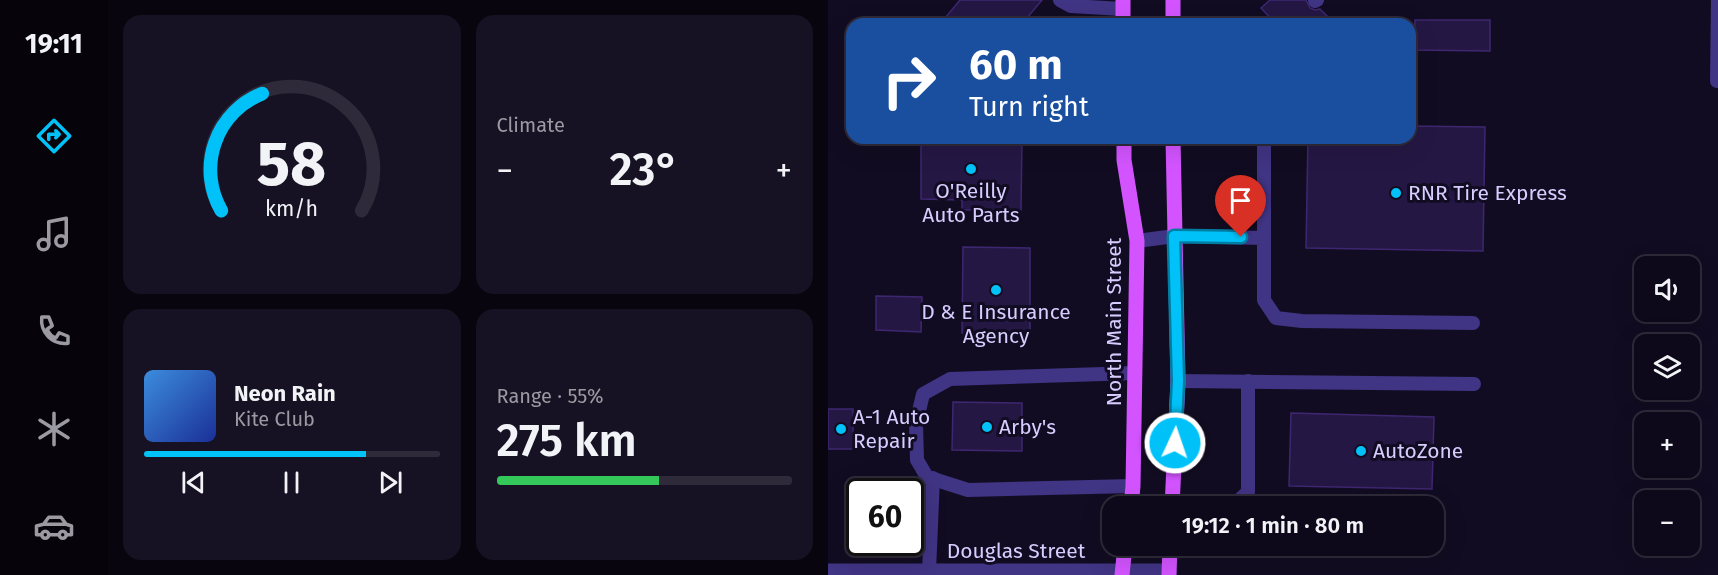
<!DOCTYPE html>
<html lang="en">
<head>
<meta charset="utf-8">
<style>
	:root { --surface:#0e091a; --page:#171223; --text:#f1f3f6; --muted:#9b9aa2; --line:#2e2a39; --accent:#00c2f8 }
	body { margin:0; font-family:"Fira Sans",sans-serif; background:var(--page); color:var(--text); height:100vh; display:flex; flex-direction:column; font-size:22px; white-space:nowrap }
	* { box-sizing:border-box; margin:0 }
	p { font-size:20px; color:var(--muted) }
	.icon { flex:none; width:33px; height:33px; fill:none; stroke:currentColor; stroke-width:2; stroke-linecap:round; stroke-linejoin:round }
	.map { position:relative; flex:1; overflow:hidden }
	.sheet { display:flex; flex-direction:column; gap:15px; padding:15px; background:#08050e; width:720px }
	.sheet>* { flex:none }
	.banner { position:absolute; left:18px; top:18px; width:570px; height:126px; border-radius:18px; box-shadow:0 6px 24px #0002,0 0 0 2px var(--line); background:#1a4fa0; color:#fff; overflow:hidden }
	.controls { position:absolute; left:806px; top:256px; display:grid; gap:12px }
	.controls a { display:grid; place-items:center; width:66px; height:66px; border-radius:12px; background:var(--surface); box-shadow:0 6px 24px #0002,0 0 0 2px var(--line); font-size:30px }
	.speed { position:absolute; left:18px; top:478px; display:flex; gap:12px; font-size:30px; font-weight:700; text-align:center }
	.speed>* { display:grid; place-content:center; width:78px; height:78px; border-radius:50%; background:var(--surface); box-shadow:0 6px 24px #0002,0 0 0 2px var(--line); line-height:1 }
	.speed .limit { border:3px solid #111; border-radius:9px; background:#fff; color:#111 }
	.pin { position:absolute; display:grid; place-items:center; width:51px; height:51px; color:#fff; margin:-62px -26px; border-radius:50% 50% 50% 0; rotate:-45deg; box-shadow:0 0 6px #0007 }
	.pin .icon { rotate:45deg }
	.me { position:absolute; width:66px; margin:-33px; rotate:3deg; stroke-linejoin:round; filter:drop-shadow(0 0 4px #0008) }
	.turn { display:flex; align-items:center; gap:21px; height:126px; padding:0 24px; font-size:27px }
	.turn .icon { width:78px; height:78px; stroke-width:2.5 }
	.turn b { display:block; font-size:42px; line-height:51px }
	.big { font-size:45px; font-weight:600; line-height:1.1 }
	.sheet .widget { flex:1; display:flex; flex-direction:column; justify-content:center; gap:9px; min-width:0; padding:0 21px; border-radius:18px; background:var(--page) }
	.sheet .dial { align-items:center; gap:0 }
	.dial svg { height:156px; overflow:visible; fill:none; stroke:var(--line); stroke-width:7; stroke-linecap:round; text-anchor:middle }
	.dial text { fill:var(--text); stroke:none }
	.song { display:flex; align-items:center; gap:18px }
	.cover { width:72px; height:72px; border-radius:9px; background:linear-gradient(135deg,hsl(210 70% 55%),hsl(230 70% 35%)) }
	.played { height:6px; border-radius:3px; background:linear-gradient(90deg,var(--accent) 75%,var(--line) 75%) }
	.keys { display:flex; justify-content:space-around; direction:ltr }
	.heat { display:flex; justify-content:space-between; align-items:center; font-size:33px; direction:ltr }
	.charge { height:9px; border-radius:4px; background:linear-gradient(90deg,#34c759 55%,var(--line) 0) }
	.sheet .tiles { flex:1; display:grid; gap:15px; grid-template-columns:repeat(2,1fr) }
	.trip { position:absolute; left:274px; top:496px; width:342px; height:60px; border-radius:18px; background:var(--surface); box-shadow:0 6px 24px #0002,0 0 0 2px var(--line); font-weight:600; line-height:60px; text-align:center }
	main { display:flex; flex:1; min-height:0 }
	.menu { display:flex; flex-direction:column; width:108px; justify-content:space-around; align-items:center; background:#06040a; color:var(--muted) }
	.menu .icon { width:42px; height:42px }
	.menu .on { color:var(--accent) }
	.menu b { font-size:27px; color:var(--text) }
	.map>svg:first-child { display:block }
	.building { fill:#251744; stroke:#3e2771; stroke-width:1.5 }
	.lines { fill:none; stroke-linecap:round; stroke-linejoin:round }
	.lane { stroke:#403484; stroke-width:14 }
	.street { stroke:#403484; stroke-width:15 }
	.primary { stroke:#d354ff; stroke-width:15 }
	.route-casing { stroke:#007ea1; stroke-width:15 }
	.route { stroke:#00c2f8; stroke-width:10 }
	.poi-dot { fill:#00c2f8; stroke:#120c22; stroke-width:2 }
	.labels { text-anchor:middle; stroke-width:6; stroke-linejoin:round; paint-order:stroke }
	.poi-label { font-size:21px; fill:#d8cdff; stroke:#120c22; text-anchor:start }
	.street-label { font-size:21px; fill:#d8cdff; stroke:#120c22 }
</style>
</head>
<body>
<main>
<nav class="menu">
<b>19:11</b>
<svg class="icon on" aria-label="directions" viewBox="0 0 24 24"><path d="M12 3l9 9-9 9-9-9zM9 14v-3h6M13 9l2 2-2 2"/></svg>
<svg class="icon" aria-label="music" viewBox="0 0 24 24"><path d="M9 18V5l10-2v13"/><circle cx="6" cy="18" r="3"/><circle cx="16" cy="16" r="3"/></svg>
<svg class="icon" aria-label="phone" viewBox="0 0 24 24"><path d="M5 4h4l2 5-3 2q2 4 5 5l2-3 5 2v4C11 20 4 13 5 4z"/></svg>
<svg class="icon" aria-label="climate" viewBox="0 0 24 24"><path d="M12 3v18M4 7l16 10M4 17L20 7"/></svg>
<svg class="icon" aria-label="car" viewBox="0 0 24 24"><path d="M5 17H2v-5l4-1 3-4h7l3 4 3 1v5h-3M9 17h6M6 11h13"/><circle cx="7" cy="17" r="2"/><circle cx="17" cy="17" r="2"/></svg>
</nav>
<section class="sheet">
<div class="tiles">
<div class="widget dial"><svg viewBox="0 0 100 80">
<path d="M14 69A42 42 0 1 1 86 69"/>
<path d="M14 69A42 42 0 0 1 35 9" stroke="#00c2f8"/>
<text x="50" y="56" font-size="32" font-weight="700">58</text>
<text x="50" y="72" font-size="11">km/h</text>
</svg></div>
<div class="widget"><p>Climate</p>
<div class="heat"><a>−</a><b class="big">23°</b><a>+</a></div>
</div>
<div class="widget">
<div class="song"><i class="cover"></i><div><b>Neon Rain</b><p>Kite Club</p></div></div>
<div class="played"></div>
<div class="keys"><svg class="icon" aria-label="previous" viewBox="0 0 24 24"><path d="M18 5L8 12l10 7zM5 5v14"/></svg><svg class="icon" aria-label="pause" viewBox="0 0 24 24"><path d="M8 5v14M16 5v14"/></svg><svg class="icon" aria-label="next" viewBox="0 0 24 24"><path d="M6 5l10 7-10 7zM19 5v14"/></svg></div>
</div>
<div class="widget"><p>Range · 55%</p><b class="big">275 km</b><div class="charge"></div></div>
</div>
</section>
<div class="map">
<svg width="890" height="575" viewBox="0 0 890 575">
	<rect width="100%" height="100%" fill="#120c22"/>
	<g class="building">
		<polygon points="132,0 214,0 194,24 112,24"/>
		<polygon points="442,0 478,0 482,8 487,10 492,9 507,24 448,24 433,8"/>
		<polygon points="587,20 662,20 662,51 586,50"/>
		<polygon points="582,126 657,127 655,251 478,248 480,138 582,138"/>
		<polygon points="93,138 194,138 193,210 134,210 134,200 93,199"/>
		<polygon points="135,247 202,248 202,333 134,333"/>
		<polygon points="48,296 94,297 93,332 48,330"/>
		<polygon points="125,402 194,403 194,451 124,450"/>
		<rect x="0" y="409" width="25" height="40"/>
		<polygon points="463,413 606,417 604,489 461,486"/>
	</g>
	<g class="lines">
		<g class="lane">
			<polyline points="232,0 243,6 294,9"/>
			<polyline points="487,1 489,0"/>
			<polyline points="889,81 890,0"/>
			<polyline points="436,238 436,138"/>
			<polyline points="309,241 347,236 436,238 436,300 448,318 474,321 645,323"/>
			<polyline points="350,381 646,384"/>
			<polyline points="305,486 140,490 99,477 89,460 88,424 95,394 122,379 307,373"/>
			<polyline points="344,505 383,507"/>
			<polyline points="395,507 408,503 420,492 420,381"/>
			<polyline points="101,571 105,478"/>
		</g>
		<polyline class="street" points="0,571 341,571"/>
		<g class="primary">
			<polyline points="295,24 295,0"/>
			<polyline points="345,24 345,0"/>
			<polyline points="296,138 296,160 309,241 305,486 303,507"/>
			<polyline points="344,507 350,381 345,138"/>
			<polyline points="294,575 297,546"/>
			<polyline points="341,575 342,546"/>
		</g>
	</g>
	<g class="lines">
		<defs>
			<polyline id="route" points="347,443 350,381 346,236 413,237"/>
		</defs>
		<use href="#route" class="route-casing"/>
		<use href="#route" class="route"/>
	</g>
	<g class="poi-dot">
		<circle cx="143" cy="169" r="6"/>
		<circle cx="568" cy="193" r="6"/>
		<circle cx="168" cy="290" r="6"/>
		<circle cx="159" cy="427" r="6"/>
		<circle cx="13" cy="429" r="6"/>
		<circle cx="533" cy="451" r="6"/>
	</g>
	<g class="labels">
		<g class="poi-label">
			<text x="143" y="198" text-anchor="middle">O'Reilly<tspan x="143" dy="24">Auto Parts</tspan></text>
			<text x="580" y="200">RNR Tire Express</text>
			<text x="168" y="319" text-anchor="middle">D &amp; E Insurance<tspan x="168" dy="24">Agency</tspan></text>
			<text x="25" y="424">A-1 Auto<tspan x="25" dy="24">Repair</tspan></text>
			<text x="171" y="434">Arby's</text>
			<text x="545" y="458">AutoZone</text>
		</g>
		<g class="street-label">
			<text transform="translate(286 322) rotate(-90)" y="7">North Main Street</text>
			<text x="188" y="558">Douglas Street</text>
		</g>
	</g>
</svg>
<div class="controls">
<a><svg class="icon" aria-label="sound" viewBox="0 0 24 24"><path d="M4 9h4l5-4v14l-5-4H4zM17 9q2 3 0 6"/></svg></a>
<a><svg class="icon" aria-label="layers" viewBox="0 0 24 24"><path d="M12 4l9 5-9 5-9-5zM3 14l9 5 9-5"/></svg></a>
<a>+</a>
<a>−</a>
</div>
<div class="speed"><div class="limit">60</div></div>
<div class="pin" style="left:413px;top:237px;background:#d93025"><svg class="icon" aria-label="arrive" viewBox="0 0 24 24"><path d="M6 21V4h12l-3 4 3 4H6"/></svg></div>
<svg class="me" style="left:347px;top:443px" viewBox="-20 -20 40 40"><circle r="17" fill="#00c2f8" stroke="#fff" stroke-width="3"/><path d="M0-11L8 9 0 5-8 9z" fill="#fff"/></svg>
<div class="trip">19:12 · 1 min · 80 m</div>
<div class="banner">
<div class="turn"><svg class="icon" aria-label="right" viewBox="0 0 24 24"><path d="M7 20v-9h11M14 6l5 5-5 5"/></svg><div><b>60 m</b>Turn right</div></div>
</div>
</div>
</main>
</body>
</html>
